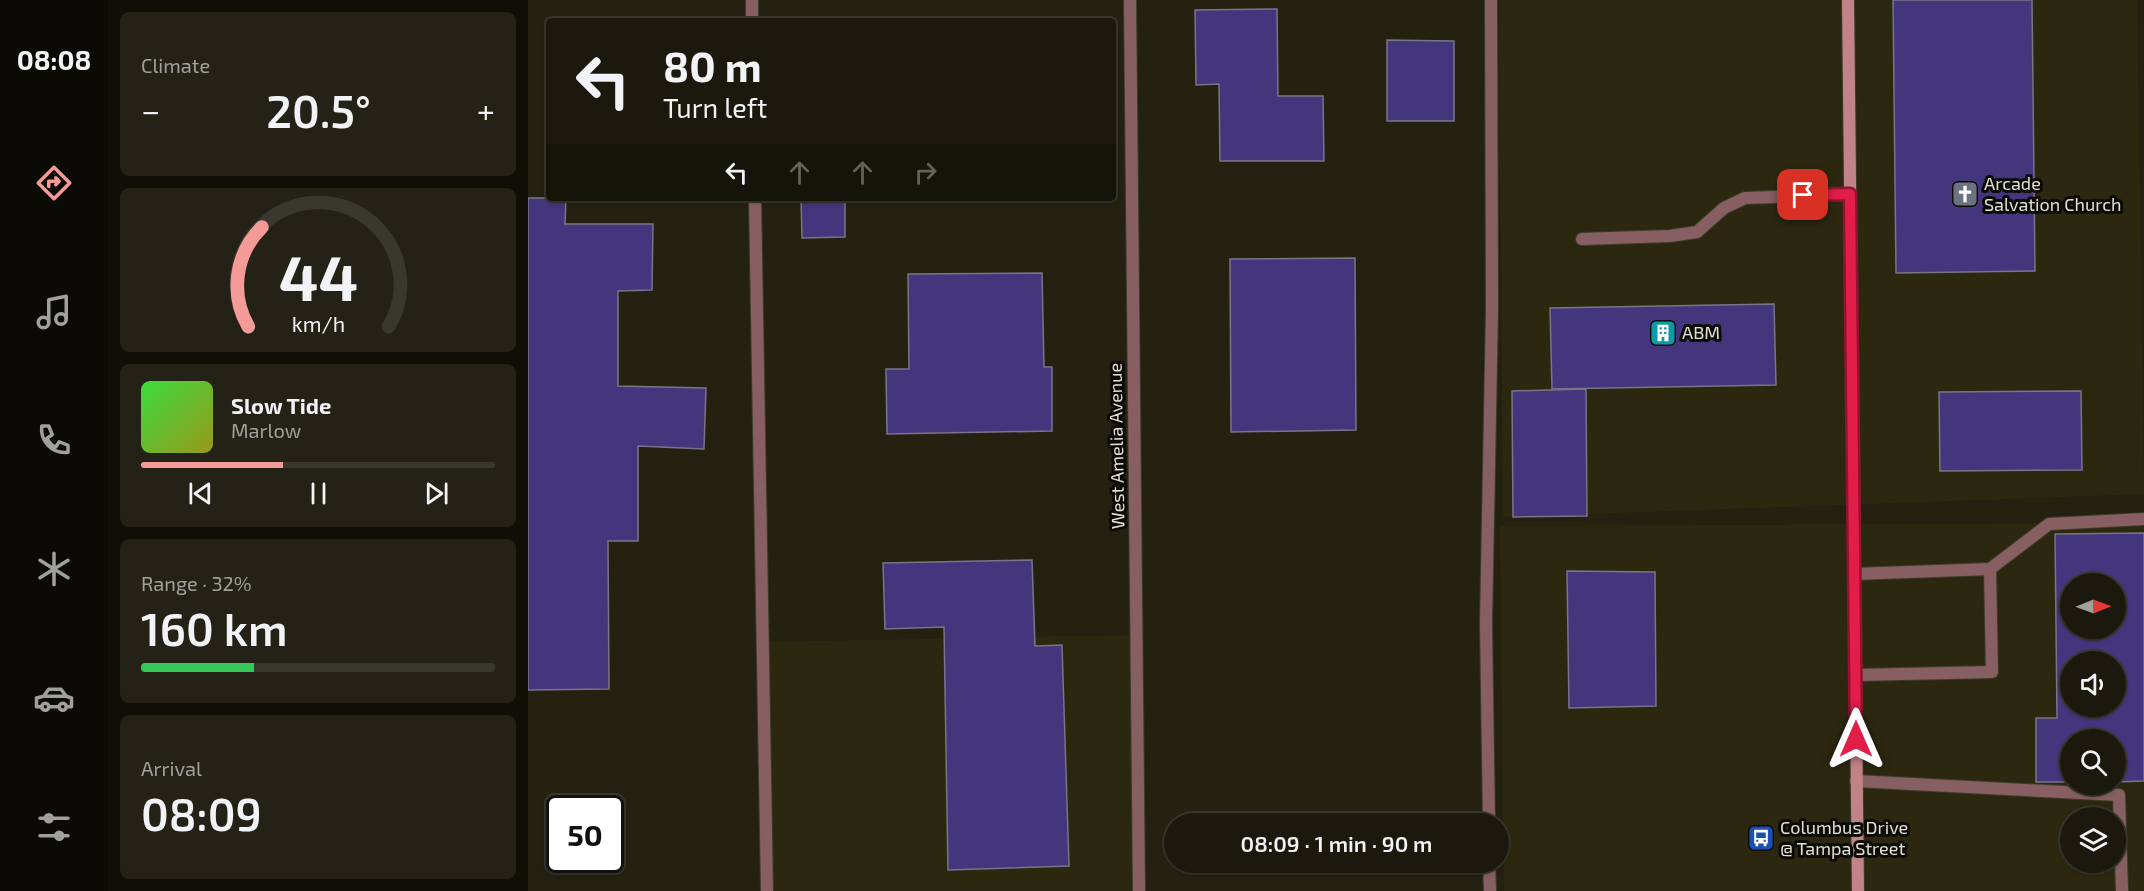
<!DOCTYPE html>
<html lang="en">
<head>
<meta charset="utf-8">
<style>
	:root { --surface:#1b190d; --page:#242216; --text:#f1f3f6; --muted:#a0a09d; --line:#39382e; --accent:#f59b97 }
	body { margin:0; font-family:"Exo 2",sans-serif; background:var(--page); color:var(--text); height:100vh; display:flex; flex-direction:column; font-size:22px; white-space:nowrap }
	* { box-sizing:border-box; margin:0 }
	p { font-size:20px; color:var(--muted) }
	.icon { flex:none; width:33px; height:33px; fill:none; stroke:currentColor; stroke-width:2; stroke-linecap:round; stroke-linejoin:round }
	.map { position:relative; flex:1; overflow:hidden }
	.side { display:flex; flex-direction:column; gap:12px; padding:12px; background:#0f0e07; width:420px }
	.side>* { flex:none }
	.guide { position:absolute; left:18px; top:18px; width:570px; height:183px; border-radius:6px; box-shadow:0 2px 4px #0004,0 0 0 2px var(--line); background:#1b190d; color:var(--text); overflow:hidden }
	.needle { width:39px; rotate:89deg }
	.fabs { position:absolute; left:1532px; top:573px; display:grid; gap:12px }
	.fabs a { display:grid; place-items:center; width:66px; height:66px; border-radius:50%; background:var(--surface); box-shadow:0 2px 4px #0004,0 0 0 2px var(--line); font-size:30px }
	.speed { position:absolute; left:18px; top:795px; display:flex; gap:12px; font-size:30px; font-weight:700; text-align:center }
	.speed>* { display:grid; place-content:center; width:78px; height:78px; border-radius:50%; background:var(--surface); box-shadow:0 2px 4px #0004,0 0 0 2px var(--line); line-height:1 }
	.speed .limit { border:3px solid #111; border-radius:9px; background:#fff; color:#111 }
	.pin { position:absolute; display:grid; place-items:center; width:51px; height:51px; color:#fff; margin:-26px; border-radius:12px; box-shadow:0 3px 9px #0006 }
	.me { position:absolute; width:66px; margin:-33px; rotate:0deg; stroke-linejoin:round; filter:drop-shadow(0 0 4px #0008) }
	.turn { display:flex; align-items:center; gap:21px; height:126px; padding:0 18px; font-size:27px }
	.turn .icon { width:78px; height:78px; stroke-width:2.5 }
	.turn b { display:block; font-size:42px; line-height:51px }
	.lanes { display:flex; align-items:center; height:57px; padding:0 18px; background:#0003; justify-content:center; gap:30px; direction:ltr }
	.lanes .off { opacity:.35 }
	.big { font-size:45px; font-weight:600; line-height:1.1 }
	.side .widget { flex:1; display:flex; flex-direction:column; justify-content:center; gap:9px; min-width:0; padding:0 21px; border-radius:9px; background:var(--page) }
	.side .dial { align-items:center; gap:0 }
	.dial svg { height:156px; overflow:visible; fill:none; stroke:var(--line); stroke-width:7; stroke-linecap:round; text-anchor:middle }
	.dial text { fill:var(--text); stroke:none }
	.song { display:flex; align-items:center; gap:18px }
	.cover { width:72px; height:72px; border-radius:9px; background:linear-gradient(135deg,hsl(120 70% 55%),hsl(60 70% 35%)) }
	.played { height:6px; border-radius:3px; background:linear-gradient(90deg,var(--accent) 40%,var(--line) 40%) }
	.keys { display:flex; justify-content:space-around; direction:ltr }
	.heat { display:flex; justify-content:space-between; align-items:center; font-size:33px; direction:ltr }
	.charge { height:9px; border-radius:4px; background:linear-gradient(90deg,#34c759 32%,var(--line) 0) }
	.trip { position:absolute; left:636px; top:813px; width:345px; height:60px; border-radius:30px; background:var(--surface); box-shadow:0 2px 4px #0004,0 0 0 2px var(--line); font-weight:600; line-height:60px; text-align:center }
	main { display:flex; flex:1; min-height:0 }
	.tab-bar { display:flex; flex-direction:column; width:108px; justify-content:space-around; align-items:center; background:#0b0a05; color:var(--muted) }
	.tab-bar .icon { width:42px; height:42px }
	.tab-bar .active { color:var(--accent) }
	.tab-bar b { font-size:27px; color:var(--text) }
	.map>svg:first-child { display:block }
	.built { fill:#2c2810; fill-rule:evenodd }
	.building { fill:#44367c; stroke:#777588; stroke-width:1.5; fill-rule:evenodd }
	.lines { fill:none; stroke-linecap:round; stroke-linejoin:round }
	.lane-casing { stroke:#3e3c2c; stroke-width:14 }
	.street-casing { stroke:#3e3c2c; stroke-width:14 }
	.secondary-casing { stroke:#3e3c2c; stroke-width:14 }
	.lane { stroke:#875f62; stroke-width:12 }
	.street { stroke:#875f62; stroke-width:12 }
	.secondary { stroke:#c18387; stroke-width:12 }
	.route-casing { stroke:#92132f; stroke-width:15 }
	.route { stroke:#e11d48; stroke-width:10 }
	.labels { text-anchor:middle; stroke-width:6; stroke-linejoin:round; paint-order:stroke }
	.poi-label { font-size:18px; fill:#e1dfd4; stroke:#0c0a05; text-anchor:start }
	.street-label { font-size:18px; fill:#e1dfd4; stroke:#0c0a05 }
</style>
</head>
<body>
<main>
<nav class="tab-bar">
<b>08:08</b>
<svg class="icon active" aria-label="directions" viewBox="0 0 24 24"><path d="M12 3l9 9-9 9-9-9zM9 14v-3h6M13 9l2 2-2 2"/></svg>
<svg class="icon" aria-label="music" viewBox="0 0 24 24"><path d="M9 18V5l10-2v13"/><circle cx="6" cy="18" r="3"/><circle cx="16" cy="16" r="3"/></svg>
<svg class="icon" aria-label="phone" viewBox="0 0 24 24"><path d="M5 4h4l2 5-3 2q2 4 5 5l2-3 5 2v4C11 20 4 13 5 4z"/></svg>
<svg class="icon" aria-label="climate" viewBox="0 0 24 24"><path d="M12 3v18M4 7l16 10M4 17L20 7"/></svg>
<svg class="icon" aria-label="car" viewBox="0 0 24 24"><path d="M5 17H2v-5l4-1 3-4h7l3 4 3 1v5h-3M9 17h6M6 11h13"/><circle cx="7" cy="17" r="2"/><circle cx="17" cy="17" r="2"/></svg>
<svg class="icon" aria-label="filters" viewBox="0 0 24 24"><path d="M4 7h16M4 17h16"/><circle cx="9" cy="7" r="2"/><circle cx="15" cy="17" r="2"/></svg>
</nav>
<section class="side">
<div class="widget"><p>Climate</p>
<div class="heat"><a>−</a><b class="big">20.5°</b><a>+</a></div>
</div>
<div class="widget dial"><svg viewBox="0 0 100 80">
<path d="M14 69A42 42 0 1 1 86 69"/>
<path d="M14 69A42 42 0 0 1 21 18" stroke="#f59b97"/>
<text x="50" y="56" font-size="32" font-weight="700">44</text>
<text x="50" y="72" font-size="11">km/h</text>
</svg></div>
<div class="widget">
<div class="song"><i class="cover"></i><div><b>Slow Tide</b><p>Marlow</p></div></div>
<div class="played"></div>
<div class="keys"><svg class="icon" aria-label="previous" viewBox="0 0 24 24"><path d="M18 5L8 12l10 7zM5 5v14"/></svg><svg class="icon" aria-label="pause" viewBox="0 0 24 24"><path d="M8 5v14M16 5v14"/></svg><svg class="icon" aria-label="next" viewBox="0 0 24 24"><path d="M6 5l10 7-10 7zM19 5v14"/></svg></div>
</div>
<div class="widget"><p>Range · 32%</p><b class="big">160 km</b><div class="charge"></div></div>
<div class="widget"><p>Arrival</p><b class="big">08:09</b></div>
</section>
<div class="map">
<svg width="1616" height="891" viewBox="0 0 1616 891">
	<rect width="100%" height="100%" fill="#242111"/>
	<g class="built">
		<polygon points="971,0 1609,0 1616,494 975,517"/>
		<path d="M1616,523V891H976L972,526ZM1542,584H1587V628H1542ZM1542,662H1587V706H1542ZM1542,740H1587V784H1542ZM1542,818H1587V862H1542Z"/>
		<polygon points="609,635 608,891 239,891 235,642"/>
	</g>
	<g class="building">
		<polygon points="1365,0 1504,0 1507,271 1368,273"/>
		<polygon points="749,9 750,96 795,96 796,161 692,161 691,84 668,85 667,10"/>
		<polygon points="859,40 926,41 926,121 859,121"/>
		<polygon points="0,198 38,198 37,224 125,224 124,290 90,291 90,386 178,388 176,449 110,446 110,541 80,541 81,689 0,690"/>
		<polygon points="273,198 317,198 317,237 274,238"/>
		<polygon points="827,258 828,430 703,432 702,259"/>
		<polygon points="514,273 516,367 524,367 524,431 359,434 358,369 381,369 380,274"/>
		<polygon points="1246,304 1248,385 1024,389 1022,308"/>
		<polygon points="1058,389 1059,516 985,517 984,391"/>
		<polygon points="1553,391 1554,470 1412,471 1411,392"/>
		<path d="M1616,533V781L1587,782V740H1542V782H1508V718H1529L1527,534ZM1542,584H1587V628H1542ZM1542,662H1587V706H1542Z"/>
		<polygon points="504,560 507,646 534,645 541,866 420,870 416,627 357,629 355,563"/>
		<polygon points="1039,571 1127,572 1128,706 1041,708"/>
	</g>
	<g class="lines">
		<defs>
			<g id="lane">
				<polyline points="224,0 224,21"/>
				<polyline points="227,198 239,891"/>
				<polyline points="1054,239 1142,236 1169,232 1196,208 1217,198 1322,194"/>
				<polyline points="1462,569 1521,524 1616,519"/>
				<polyline points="1326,574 1462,569 1464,672 1328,675"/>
				<polyline points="1328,781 1591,795 1594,891"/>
				<polyline points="961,824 958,623 964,308 963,0"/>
				<polyline points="961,862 962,891"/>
			</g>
			<polyline id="street" points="602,0 611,891"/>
			<polyline id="secondary" points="1320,0 1330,891"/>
		</defs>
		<use href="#lane" class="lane-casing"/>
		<use href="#street" class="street-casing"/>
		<use href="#secondary" class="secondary-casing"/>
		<use href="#lane" class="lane"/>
		<use href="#street" class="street"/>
		<use href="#secondary" class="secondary"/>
	</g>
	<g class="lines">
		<defs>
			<polyline id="route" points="1275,195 1322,194 1328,739"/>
		</defs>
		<use href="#route" class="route-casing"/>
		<use href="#route" class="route"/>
	</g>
	<defs>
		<symbol id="church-square" viewBox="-11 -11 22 22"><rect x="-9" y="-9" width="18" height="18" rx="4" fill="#6b7280" stroke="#0c0a05"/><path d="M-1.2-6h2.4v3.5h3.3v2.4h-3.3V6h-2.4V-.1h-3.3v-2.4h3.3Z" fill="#fff"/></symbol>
		<symbol id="building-square" viewBox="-11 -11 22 22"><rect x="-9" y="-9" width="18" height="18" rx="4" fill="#0f9aa8" stroke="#0c0a05"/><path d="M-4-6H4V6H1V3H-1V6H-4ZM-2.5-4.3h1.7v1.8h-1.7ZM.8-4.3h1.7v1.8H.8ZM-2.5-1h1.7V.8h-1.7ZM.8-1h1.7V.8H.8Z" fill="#fff"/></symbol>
		<symbol id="bus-square" viewBox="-11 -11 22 22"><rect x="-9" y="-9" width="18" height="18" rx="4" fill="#1a4fb4" stroke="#0c0a05"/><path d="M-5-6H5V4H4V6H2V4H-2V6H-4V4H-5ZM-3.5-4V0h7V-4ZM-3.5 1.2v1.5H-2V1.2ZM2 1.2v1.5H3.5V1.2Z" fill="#fff"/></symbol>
	</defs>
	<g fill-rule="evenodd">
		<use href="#church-square" x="1422" y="179" width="30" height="30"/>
		<use href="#building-square" x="1120" y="318" width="30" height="30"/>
		<use href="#bus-square" x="1218" y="823" width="30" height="30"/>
	</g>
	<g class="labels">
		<g class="poi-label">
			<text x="1456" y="190">Arcade<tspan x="1456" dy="21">Salvation Church</tspan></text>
			<text x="1154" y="339">ABM</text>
			<text x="1252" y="834">Columbus Drive<tspan x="1252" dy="21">@ Tampa Street</tspan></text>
		</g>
		<g class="street-label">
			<text transform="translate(589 446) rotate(-91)" y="6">West Amelia Avenue</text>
		</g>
	</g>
</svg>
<div class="fabs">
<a><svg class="needle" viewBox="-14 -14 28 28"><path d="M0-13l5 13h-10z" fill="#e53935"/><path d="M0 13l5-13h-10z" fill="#a0a09d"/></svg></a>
<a><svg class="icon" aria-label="sound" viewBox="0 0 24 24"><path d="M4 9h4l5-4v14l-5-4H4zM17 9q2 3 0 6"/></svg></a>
<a><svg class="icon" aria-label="search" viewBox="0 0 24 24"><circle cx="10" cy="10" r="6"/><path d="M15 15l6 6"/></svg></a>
<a><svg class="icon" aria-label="layers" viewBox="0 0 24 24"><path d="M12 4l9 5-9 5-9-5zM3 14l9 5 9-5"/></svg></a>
</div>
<div class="speed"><div class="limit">50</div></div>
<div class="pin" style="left:1275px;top:195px;background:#d93025"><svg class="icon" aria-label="arrive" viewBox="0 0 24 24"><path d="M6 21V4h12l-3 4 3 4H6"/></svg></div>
<svg class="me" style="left:1328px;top:739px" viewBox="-20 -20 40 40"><path d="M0-17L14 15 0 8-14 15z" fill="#e11d48" stroke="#fff" stroke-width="4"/></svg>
<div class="trip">08:09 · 1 min · 90 m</div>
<div class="guide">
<div class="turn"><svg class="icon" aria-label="left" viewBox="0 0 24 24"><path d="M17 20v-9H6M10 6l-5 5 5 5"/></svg><div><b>80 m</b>Turn left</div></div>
<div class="lanes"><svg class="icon" aria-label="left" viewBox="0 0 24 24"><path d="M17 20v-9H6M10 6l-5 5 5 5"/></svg><svg class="icon off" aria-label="ahead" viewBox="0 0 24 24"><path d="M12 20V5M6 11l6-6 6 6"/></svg><svg class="icon off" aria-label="ahead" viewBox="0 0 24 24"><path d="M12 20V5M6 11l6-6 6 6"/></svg><svg class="icon off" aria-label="right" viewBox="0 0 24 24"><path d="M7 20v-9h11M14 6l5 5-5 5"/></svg></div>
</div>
</div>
</main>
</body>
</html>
